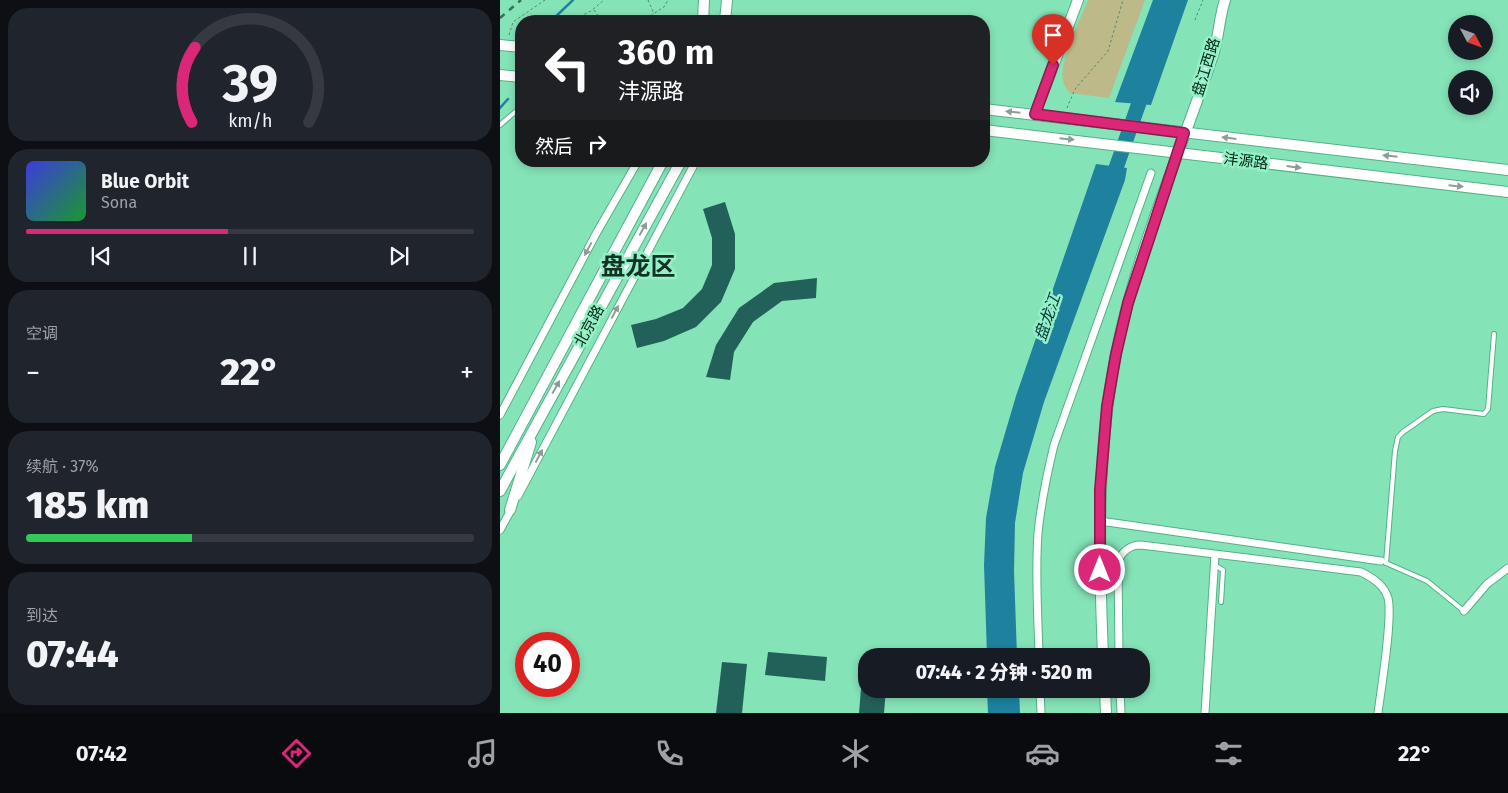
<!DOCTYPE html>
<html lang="zh">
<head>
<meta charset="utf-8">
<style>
	:root { --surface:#171b24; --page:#20242c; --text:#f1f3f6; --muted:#9ea1a6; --line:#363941; --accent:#db2777 }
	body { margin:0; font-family:"Fira Sans","Noto Sans SC",sans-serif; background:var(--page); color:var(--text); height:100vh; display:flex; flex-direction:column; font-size:19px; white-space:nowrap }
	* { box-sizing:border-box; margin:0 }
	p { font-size:16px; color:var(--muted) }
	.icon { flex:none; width:28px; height:28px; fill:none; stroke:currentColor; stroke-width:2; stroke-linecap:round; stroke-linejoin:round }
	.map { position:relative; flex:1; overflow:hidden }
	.side { display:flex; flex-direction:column; gap:8px; padding:8px; background:#0d0f14; width:500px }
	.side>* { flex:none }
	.guide { position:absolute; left:15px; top:15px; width:475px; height:152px; border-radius:20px; box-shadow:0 2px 8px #0003; background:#202124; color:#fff; overflow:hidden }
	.needle { width:32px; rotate:131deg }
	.buttons { position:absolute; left:948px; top:15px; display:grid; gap:10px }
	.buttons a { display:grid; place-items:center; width:45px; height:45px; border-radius:50%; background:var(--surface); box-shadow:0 2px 8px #0003; font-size:25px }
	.speed { position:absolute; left:15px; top:632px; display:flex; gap:10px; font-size:25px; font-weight:700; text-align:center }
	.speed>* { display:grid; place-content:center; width:65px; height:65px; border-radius:50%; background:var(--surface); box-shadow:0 2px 8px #0003; line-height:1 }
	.speed .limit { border:8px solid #d22; background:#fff; color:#111 }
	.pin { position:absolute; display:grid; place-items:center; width:42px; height:42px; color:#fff; margin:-51px -21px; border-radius:50% 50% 50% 0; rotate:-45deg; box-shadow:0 0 5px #0007 }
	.pin .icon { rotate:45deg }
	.me { position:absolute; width:55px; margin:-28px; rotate:0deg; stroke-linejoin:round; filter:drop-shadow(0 0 4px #0008) }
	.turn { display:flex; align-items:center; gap:18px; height:105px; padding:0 20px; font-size:22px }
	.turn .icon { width:65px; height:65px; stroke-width:2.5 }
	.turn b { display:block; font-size:35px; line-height:42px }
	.then { display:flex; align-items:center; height:48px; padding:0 20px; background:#0003; gap:10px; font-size:19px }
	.big { font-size:38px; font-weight:800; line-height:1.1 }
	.side .card { flex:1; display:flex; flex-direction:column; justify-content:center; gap:8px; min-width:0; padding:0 18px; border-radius:20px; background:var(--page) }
	.side .dial { align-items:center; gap:0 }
	.dial svg { height:130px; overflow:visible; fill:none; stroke:var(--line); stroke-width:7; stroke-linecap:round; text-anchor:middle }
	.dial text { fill:var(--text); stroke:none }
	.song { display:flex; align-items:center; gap:15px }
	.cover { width:60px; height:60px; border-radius:8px; background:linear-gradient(135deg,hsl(240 70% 55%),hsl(130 70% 35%)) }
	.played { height:5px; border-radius:2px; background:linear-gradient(90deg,var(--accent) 45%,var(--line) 45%) }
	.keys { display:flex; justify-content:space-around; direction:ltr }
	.heat { display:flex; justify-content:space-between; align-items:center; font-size:28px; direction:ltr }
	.charge { height:8px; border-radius:4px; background:linear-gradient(90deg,#34c759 37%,var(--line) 0) }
	.trip { position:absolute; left:358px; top:648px; width:292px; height:50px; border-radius:20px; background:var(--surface); box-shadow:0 2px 8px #0003; font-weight:800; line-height:50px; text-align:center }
	.menu { display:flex; height:80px; justify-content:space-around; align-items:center; background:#090b0e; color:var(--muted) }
	.menu .icon { width:35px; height:35px }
	.menu .current { color:var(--accent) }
	.menu b { font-size:22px; color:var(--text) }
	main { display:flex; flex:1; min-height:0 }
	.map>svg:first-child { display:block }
	.green { fill:#beb988 }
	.water { fill:#1e829f }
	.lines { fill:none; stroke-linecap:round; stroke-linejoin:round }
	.stream { stroke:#1e829f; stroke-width:2.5 }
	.river { stroke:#1e829f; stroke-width:15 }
	.building { fill:#226159 }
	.lane-casing { stroke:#53b188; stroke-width:6 }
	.street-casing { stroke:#53b188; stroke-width:9 }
	.secondary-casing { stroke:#53b188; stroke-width:12 }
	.path { stroke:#4b8c6f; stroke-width:1; stroke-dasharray:2.5 2.5; stroke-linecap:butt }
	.lane { stroke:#fff; stroke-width:4 }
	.street { stroke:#fff; stroke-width:7 }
	.secondary { stroke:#fff; stroke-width:10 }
	.rail { stroke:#387057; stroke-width:2.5; stroke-dasharray:6 6; stroke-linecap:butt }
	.oneway { fill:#8e9c96 }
	.route-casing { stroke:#8e194d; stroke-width:12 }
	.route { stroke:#db2777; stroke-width:9 }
	.labels { text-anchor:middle; stroke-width:5; stroke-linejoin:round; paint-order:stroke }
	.street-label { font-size:15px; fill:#042316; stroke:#93f1c5 }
	.water-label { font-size:16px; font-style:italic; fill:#073340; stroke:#93f1c5 }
	.town-label { font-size:25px; font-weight:bold; fill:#133124; stroke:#93f1c5 }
</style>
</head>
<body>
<main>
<section class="side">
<div class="card dial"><svg viewBox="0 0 100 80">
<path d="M14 69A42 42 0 1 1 86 69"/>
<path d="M14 69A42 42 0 0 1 16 23" stroke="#db2777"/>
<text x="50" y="56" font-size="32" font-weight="700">39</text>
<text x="50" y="72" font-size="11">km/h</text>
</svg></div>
<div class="card">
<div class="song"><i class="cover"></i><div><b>Blue Orbit</b><p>Sona</p></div></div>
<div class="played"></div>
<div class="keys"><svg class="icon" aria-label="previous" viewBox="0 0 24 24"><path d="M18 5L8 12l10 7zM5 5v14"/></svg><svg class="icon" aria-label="pause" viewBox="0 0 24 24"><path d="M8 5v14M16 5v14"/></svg><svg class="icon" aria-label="next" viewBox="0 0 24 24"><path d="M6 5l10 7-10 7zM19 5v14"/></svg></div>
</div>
<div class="card"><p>空调</p>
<div class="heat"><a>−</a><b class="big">22°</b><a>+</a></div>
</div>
<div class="card"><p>续航 · 37%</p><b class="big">185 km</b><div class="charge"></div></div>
<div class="card"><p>到达</p><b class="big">07:44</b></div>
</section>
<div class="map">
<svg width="1008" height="713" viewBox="0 0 1008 713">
	<rect width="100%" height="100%" fill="#85e3b8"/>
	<path class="green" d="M588,0H645L609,98L570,93C567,89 564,86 563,80C559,61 581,19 588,0Z"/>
	<g class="water">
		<polygon points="653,0 688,0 651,105 615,102"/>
		<polygon points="596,164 627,168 625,180 544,402 523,473 515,523 514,571 517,656 487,656 484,565 486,518 495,467 516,396"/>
		<polygon points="487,689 519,689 520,713 488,713"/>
	</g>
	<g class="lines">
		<g class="stream">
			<polyline points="51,21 73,0"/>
			<polyline points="0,108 8,99"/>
		</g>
		<polyline class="river" points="610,185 645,86"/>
	</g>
	<g class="building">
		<polygon points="225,202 235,234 235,269 221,302 196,327 164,341 137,348 131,325 156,319 183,308 202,289 212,265 212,238 203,209"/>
		<polygon points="317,278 316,298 282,301 253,322 234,352 230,380 206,377 216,345 239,308 274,283"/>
		<polygon points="268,652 327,657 325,681 265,675"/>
		<polygon points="222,662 247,664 242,713 216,713"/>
		<polygon points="361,689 386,689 384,713 359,713"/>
	</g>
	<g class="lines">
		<defs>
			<g id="lane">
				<polyline points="0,125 21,107"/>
				<polyline points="886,563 895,451 898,437 903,432 933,411 943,409 984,414 988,409 994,334"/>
				<polyline points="886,563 927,581 964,611"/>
				<polyline points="714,565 723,570 721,602"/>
			</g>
			<g id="street">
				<polyline points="0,415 97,232 138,161"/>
				<polyline points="18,496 196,161"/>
				<polyline points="600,521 881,561"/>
				<polyline points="0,530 12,508"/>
				<polyline points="964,611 987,584 1008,568"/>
				<path d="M539,656C538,615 535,574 538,533C541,503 547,474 554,445L651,173"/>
				<path d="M619,656L618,561C622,552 630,545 641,545L861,572C873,578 884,585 888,598C893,618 881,689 878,713"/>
				<polyline points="540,689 541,713"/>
				<polyline points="620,689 621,713"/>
				<polyline points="705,713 715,555"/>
			</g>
			<g id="secondary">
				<polyline points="203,21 204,0"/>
				<polyline points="225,21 227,0"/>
				<polyline points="0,45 21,47"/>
				<polyline points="0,75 21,77"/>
				<polyline points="484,109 1008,170"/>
				<polyline points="535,114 578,0"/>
				<polyline points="484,130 1008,192"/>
				<polyline points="0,465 163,161"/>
				<polyline points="0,491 181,161"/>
				<polyline points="10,510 31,442"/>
				<path d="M603,656C599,555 596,454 616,354C636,252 680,154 713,55C719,37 719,18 725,0"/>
				<polyline points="605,689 606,713"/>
			</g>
		</defs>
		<use href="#lane" class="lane-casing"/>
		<use href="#street" class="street-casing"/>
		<use href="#secondary" class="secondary-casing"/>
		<g class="path">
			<polyline points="148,0 154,14"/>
			<polyline points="94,10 102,21 106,21"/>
			<polyline points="695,20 703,0"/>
			<polyline points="71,21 91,11 104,0"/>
			<polyline points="142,21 164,7 168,0"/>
			<polyline points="9,35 13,22 45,0"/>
			<polyline points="567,108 575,89 608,51 623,0"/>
		</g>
		<use href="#lane" class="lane"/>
		<use href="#street" class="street"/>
		<use href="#secondary" class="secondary"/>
		<polyline class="rail" points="0,18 21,0"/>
	</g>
	<defs><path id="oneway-solid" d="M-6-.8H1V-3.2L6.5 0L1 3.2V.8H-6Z" transform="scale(1.25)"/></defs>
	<g class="oneway">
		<use href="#oneway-solid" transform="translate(513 112) rotate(-174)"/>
		<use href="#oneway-solid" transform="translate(729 138) rotate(-173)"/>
		<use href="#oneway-solid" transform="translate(567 139) rotate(6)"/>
		<use href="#oneway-solid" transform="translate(890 156) rotate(-174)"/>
		<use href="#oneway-solid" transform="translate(794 167) rotate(7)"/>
		<use href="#oneway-solid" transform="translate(956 186) rotate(6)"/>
		<use href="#oneway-solid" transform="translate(143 229) rotate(-61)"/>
		<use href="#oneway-solid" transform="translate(88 249) rotate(118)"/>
		<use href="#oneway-solid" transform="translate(115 312) rotate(-62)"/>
		<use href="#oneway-solid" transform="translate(56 387) rotate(-61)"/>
		<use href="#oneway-solid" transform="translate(39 456) rotate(-62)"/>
	</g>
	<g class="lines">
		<defs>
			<polyline id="route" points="553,65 535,114 684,133 628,303 616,354 607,406 600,490 600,570"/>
		</defs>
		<use href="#route" class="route-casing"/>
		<use href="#route" class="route"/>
	</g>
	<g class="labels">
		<g class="street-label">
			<text transform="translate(706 67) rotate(-73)" y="5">盘江西路</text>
			<text transform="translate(746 161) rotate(7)" y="5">沣源路</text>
			<text transform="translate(89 326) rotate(-61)" y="5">北京路</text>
		</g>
		<g class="water-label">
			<text transform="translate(547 317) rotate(-71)" y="6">盘龙江</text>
		</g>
		<g class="town-label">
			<text x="138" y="275">盘龙区</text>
		</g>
	</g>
</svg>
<div class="buttons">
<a><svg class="needle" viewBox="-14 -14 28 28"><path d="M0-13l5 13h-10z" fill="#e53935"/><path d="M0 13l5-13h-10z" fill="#9ea1a6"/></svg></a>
<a><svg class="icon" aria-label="sound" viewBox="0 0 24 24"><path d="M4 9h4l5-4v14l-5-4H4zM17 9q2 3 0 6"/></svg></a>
</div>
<div class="speed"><div class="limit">40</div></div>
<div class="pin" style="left:553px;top:65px;background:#d93025"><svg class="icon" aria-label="arrive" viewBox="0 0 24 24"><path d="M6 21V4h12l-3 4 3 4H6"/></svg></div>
<svg class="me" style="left:600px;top:570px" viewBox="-20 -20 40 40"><circle r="17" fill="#db2777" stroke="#fff" stroke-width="3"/><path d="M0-11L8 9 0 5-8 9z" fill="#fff"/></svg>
<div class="trip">07:44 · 2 分钟 · 520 m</div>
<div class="guide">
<div class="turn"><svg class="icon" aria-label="left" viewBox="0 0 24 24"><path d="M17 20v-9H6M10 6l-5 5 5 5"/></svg><div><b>360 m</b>沣源路</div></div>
<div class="then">然后<svg class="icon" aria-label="right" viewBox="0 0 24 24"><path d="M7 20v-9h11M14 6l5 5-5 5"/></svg></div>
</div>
</div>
</main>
<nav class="menu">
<b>07:42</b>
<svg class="icon current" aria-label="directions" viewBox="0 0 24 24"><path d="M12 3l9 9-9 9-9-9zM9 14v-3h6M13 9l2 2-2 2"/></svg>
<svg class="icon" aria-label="music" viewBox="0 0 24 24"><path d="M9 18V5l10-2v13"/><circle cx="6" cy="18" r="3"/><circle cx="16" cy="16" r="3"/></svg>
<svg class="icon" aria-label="phone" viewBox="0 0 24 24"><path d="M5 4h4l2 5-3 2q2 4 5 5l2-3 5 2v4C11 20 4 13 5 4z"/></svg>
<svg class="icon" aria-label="climate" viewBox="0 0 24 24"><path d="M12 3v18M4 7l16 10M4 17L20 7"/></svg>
<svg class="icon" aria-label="car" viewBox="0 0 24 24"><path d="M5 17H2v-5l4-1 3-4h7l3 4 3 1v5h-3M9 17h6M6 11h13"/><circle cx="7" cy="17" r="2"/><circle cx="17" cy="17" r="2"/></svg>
<svg class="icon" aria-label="filters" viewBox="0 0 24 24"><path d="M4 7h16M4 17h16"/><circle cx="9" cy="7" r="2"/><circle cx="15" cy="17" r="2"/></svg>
<b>22°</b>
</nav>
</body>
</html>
